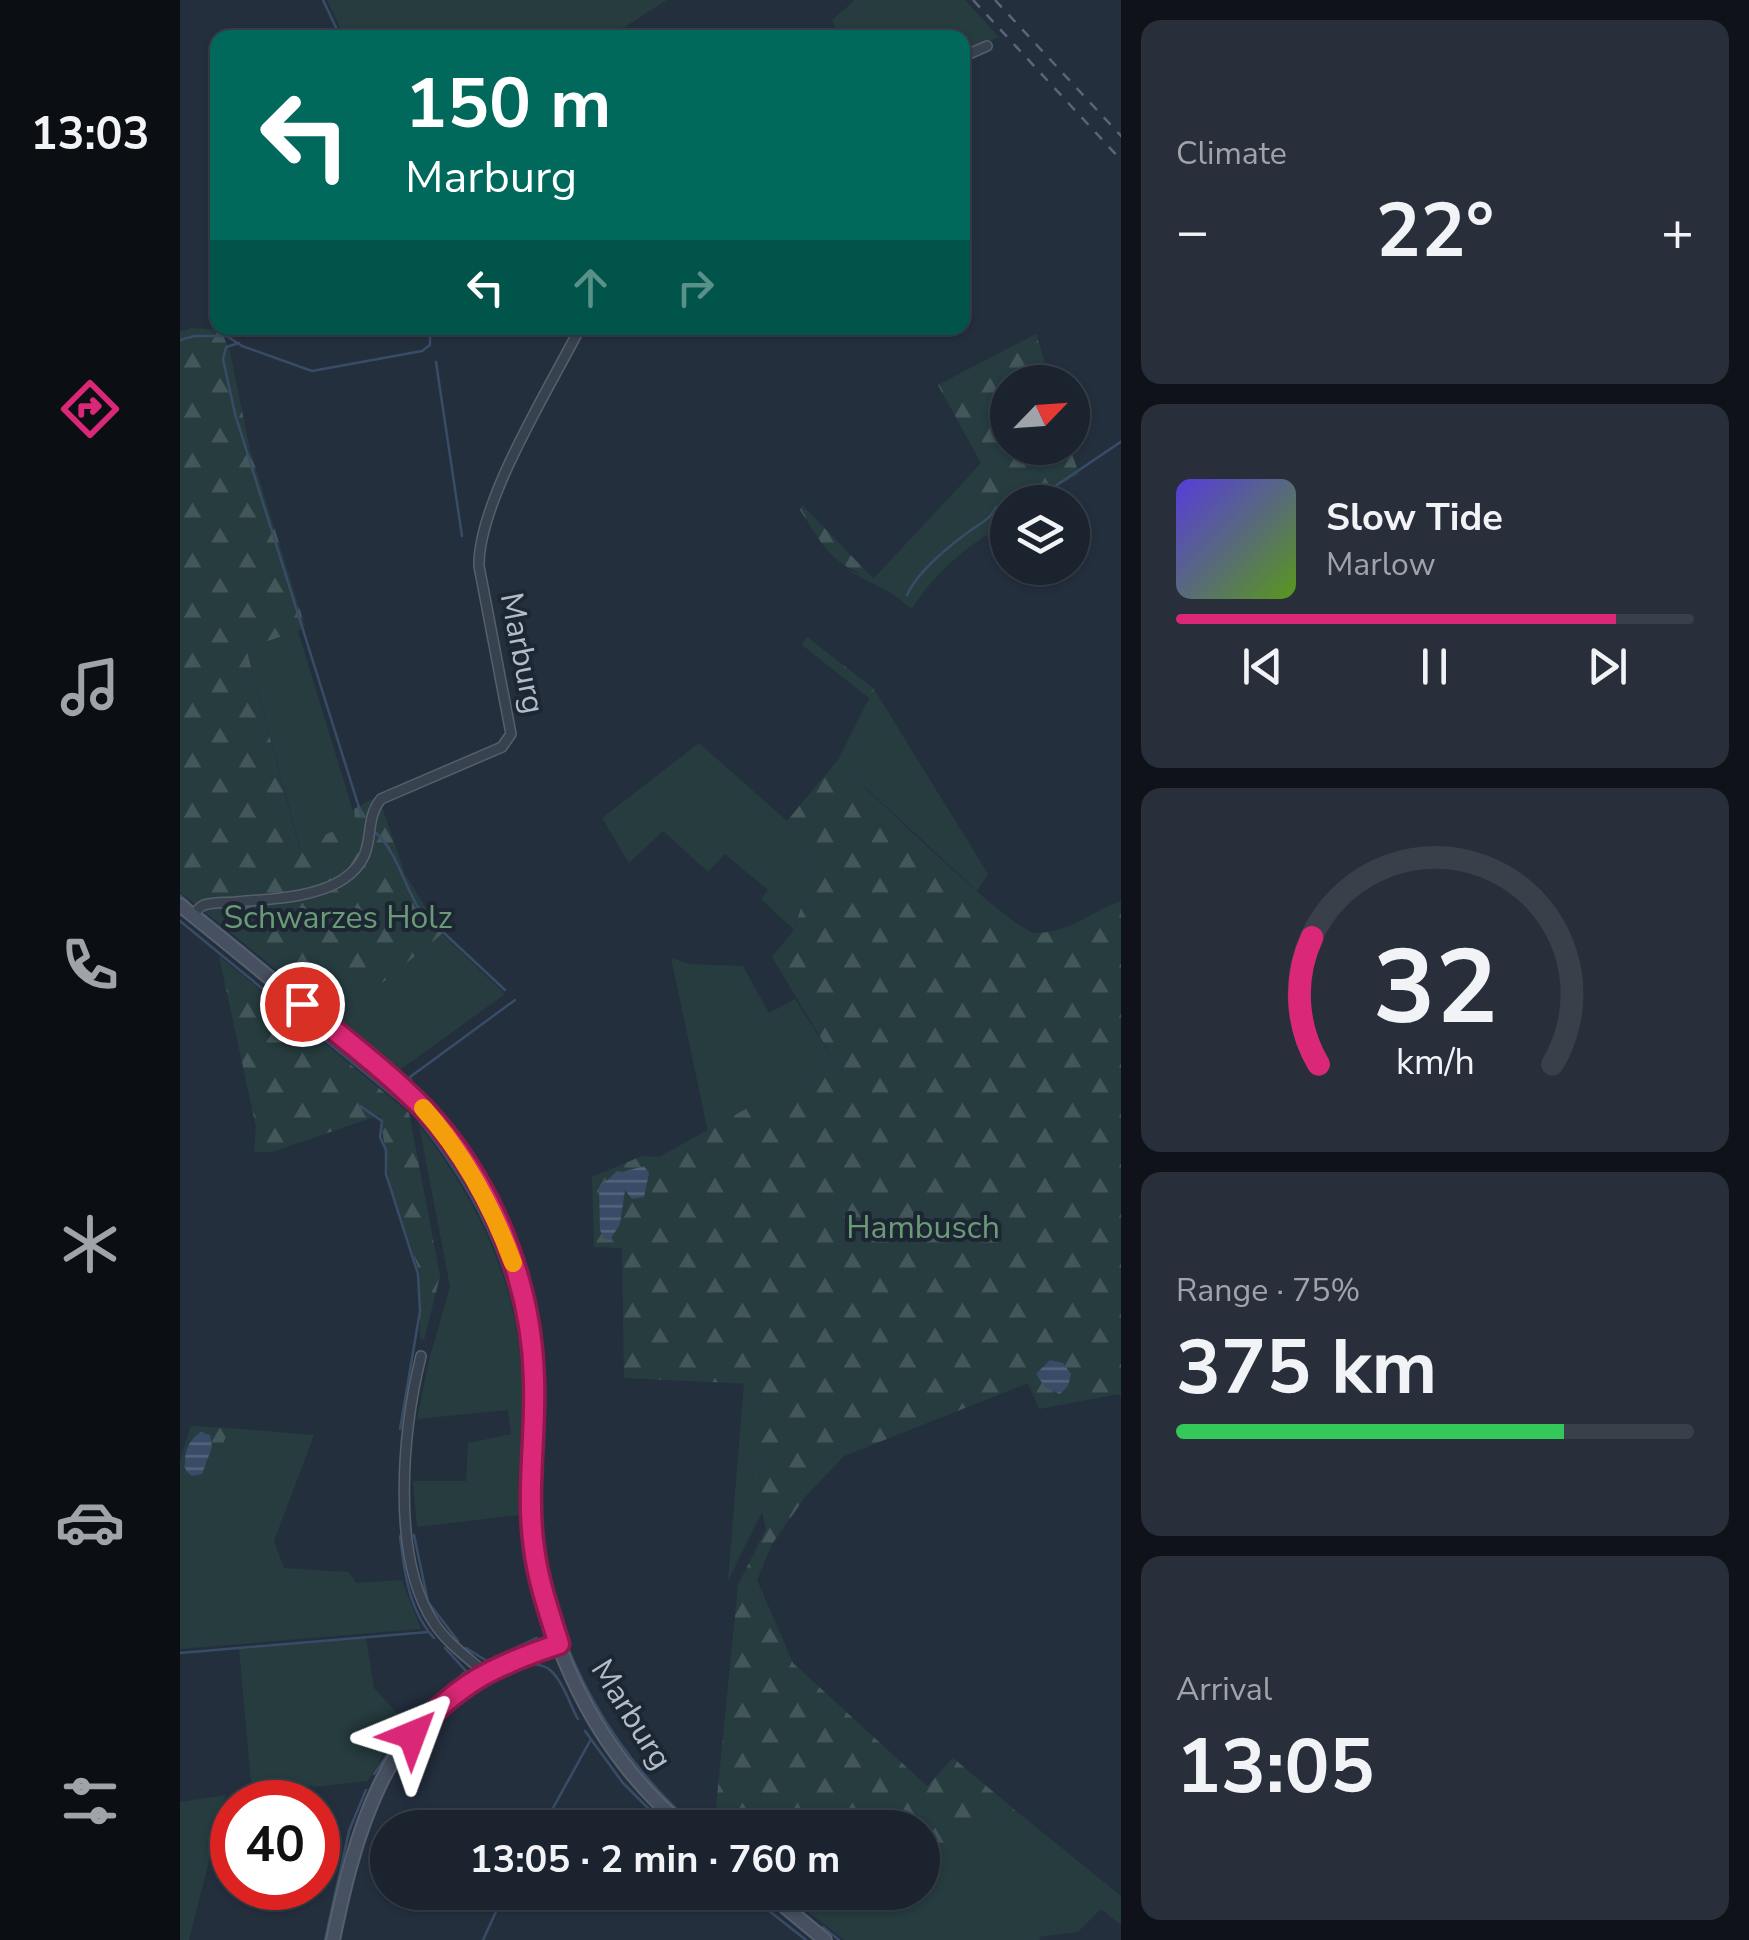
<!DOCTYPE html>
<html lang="en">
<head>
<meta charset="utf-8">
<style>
	:root { --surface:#1b232e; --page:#282f3a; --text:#f1f3f6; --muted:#a0a4aa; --line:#39404a; --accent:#db2777 }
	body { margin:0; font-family:"Nunito Sans",sans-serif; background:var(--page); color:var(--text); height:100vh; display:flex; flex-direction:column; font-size:38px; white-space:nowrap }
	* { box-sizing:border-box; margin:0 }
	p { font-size:32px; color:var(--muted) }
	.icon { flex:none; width:55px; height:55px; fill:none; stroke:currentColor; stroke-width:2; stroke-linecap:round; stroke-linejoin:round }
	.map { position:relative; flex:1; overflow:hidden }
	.panel { display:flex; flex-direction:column; gap:20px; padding:20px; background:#0f1319; width:628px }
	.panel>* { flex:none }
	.hud { position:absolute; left:30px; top:30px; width:760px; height:305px; border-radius:20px; box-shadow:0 2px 8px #0004,0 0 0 2px var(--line); background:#00695c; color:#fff; overflow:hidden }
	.needle { width:65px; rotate:65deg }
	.controls { position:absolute; left:810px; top:365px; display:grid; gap:20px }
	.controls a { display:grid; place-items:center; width:100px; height:100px; border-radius:50%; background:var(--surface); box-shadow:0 2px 8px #0004,0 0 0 2px var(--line); font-size:50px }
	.speed { position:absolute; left:30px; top:1780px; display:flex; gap:20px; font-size:50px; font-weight:700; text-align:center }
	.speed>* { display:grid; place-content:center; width:130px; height:130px; border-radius:50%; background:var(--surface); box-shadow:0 2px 8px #0004,0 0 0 2px var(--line); line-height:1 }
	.speed .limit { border:15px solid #d22; background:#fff; color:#111 }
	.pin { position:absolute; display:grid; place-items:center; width:85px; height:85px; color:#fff; margin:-42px; border:5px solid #fff; border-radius:50%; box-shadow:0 2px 10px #0007 }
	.me { position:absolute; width:110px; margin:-55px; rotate:44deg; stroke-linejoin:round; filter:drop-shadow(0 0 8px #0008) }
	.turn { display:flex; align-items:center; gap:35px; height:210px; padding:0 30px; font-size:45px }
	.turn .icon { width:130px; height:130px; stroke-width:2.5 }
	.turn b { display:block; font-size:70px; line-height:85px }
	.lanes { display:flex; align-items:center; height:95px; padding:0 30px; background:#0003; justify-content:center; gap:50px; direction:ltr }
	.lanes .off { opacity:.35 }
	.big { font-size:75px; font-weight:700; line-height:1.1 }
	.panel .card { flex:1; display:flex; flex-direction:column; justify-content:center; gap:15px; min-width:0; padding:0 35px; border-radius:20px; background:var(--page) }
	.panel .dial { align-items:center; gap:0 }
	.dial svg { height:260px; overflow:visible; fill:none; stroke:var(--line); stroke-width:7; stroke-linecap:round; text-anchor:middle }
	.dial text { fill:var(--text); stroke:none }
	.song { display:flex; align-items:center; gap:30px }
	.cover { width:120px; height:120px; border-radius:15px; background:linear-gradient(135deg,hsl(250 70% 55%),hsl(90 70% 35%)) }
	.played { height:10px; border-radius:5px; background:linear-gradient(90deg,var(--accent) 85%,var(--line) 85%) }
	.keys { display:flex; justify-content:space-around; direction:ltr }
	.heat { display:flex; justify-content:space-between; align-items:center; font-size:55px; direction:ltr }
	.charge { height:15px; border-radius:8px; background:linear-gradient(90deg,#34c759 75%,var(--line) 0) }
	.trip { position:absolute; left:190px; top:1810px; width:570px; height:100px; border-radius:50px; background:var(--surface); box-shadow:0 2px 8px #0004,0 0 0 2px var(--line); font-weight:700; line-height:100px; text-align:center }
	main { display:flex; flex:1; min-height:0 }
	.tab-bar { display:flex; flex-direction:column; width:180px; justify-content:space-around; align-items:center; background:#0b0e12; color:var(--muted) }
	.tab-bar .icon { width:70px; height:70px }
	.tab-bar .active { color:var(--accent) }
	.tab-bar b { font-size:45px; color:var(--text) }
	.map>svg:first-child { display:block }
	.green { fill:#263c3f }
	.forest { fill:url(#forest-firs); fill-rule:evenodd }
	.water { fill:url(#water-rules) }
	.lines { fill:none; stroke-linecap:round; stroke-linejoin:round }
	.stream { stroke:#394c67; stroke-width:2.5 }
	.street-casing { stroke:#565f6c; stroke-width:12 }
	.secondary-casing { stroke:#565f6c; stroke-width:16 }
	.street { stroke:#38414e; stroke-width:9 }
	.secondary { stroke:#465061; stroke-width:12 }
	.rail { stroke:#5a6575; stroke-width:2.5; stroke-dasharray:10 10; stroke-linecap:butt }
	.route-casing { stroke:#8e194d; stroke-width:25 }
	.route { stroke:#db2777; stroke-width:18 }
	.slow { stroke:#f59e0b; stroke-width:18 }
	.labels { text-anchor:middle; stroke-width:8; stroke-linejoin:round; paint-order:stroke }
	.street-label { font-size:32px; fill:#b4bcc9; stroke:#1d2633 }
	.park-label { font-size:32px; fill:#6b9a76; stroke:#1d2633 }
</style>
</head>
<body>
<main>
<nav class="tab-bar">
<b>13:03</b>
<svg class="icon active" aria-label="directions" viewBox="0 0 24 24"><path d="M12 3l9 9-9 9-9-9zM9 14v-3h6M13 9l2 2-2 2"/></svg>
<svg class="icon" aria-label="music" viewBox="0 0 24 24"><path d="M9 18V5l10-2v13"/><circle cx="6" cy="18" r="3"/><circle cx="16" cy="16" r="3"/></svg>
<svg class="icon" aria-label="phone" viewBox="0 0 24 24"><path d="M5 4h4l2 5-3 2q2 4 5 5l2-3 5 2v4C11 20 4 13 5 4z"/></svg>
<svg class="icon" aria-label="climate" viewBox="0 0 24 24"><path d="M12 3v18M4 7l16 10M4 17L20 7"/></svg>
<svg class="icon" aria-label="car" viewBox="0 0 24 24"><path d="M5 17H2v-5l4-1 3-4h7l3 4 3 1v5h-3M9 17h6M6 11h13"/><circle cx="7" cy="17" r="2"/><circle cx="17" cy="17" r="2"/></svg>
<svg class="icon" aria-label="filters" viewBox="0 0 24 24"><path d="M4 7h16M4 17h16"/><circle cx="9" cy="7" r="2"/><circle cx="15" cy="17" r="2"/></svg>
</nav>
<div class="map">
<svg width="942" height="1940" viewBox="0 0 942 1940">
	<defs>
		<pattern id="forest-firs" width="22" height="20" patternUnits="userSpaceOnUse" patternTransform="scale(2.5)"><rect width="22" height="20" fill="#263c3f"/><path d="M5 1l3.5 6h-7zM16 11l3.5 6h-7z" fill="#435659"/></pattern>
		<pattern id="water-rules" width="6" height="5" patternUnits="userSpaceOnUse" patternTransform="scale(2.5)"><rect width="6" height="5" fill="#394c67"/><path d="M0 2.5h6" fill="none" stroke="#53647b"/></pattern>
	</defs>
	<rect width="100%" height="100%" fill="#242f3e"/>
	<g class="green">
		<polygon points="147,0 487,0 429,37 165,38"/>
		<polygon points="675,0 785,0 819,37 783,54 782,38 660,37 652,20"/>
		<path d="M779,487L801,524L827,512V524C790,542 754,573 732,609L711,593L665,569L694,578Z"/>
		<polygon points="118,631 176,821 120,848 66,648"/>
		<polygon points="694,689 808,874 797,891 657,761"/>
		<polygon points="519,743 607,821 637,856 614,930 581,899 588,890 545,854 528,872 483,831 449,863 422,818"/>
		<polygon points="262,934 325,994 217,1072 158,1019"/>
		<polygon points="491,958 510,964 563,966 589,1013 615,999 657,1065 582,1100 528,1132"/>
		<path d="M239,1125C299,1202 339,1285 342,1384C342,1428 337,1471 339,1515L237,1527L233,1481H286L288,1443L331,1434L328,1410L237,1419L249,1360L270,1287Z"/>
		<polygon points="564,1382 574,1383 582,1512 548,1581"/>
		<polygon points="49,1428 134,1435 94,1541 104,1568 169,1572 176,1583 222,1580 241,1629 0,1649 0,1475 28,1485"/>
		<polygon points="186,1638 194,1688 227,1724 206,1749 188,1781 133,1787 130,1784 129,1787 72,1793 59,1649"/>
		<polygon points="46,1795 9,1940 0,1940 0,1802"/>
		<polygon points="835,1810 941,1896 941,1925 921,1909 898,1932 859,1937 860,1940 664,1940 645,1925 701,1893 742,1892 743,1868"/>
	</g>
	<g class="forest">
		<polygon points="11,328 41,330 50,352 70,450 125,626 118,631 66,648 119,847 175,821 174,809 198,796 225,874 262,934 158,1019 0,892 0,332"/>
		<polygon points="856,334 871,382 828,382 828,448 890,448 899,474 847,502 828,502 827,512 801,525 779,487 801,463 758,385"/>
		<path d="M622,505L693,578C650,564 644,546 620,510Z"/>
		<polygon points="627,637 694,689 689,698 622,645"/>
		<path d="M657,761C685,787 831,931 855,933C888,934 912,911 941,901V1398L939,1394L859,1409L848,1383L664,1456L626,1496L592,1544L577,1580L613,1663L747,1786L773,1758L835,1810L743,1868L742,1828L534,1827L558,1585L586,1529L582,1512L574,1384L444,1378L442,1248L414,1247L412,1177L462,1156L479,1157L582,1100L657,1065L592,957L614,930L637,856L607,821ZM468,1184L445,1188L440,1224L420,1230L419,1188Z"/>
		<polygon points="39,956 229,1113 260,1276 244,1340 240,1338 240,1274 210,1183 200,1115 92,1152 74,1152 76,1127"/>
		<polygon points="11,1426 49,1428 28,1485 0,1475 0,1460"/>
		<polygon points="604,1893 701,1893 645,1925"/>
	</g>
	<g class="water">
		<polygon points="464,1166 469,1173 464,1197 452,1199 445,1190 440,1224 430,1240 424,1238 420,1230 419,1188 437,1171 442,1172"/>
		<polygon points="870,1360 883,1363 891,1374 888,1386 880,1394 865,1387 856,1374"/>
		<path d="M21,1432L30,1435L32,1447L22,1474L12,1476L6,1471C3,1455 7,1441 21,1432Z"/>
	</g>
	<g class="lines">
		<g class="stream">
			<polyline points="143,0 161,38"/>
			<polyline points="0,340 14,336 47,336 62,346 132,371 242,351 250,345 250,328"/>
			<polyline points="59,343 46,347 43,359 55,414 182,817"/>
			<polyline points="256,362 282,536"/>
			<polyline points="832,502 871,489 942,441"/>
			<path d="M727,595C738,571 771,544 794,528C804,521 811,518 816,507L828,504"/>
			<path d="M196,833C226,860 226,913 264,933L325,990"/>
			<polyline points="0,895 9,903"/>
			<polyline points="24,915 215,1071"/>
			<polyline points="0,921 230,1110"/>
			<path d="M335,1000L230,1077L232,1085C310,1158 359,1269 362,1375C364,1431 355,1487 361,1542C373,1652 435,1757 517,1828"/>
			<polyline points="180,1106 202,1121 200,1137 206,1150 206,1174 238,1274 240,1311 220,1429"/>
			<path d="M240,1122C301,1199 340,1280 344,1381C345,1419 342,1458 340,1496"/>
			<polyline points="234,1535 248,1602 278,1641"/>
			<path d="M220,1536C224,1571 229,1611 254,1638"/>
			<polyline points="286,1648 307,1661 357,1638"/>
			<polyline points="0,1653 248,1632"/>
			<path d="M275,1701C293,1688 348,1651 370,1670C383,1681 390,1705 398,1719"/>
			<polyline points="405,1731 443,1783 477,1817"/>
			<polyline points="194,1774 228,1725 286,1671 265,1648"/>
			<polyline points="485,1825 488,1828"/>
			<polyline points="362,1828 410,1741"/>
			<polyline points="567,1892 569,1894"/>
			<polyline points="600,1892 623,1911"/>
			<polyline points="579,1903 626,1940"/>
			<polyline points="643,1927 659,1940"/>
			<polyline points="145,1940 169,1831 186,1790"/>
			<polyline points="303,1940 325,1892"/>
		</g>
		<defs>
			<g id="street">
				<polyline points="782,57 807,46"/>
				<path d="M13,915C17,911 19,907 24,905C33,902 46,903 56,902C89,899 134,898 162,880C202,854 180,824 201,799L322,747L331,734L299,566C298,502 370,387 400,328"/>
				<path d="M241,1356C223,1429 210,1557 254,1623C267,1643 287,1657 304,1672"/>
			</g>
			<g id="secondary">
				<path d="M0,905C45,941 90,978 134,1015C215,1081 276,1130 320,1228C362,1320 351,1400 351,1495C351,1619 410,1749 506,1828"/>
				<polyline points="587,1892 645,1940"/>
				<path d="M153,1940C174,1838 204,1721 307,1671C330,1660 355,1652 379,1644"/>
			</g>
		</defs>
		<use href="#street" class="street-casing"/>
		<use href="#secondary" class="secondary-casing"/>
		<use href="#street" class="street"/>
		<use href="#secondary" class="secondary"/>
		<g class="rail">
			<polyline points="793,0 942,161"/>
			<polyline points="815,0 942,137"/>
		</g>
	</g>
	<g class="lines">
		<defs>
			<path id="route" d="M122,1004C163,1038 207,1071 244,1109C311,1180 352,1282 354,1380C356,1436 346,1493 354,1548C358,1581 369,1612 379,1644C313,1666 279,1683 232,1735"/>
		</defs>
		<use href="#route" class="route-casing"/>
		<use href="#route" class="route"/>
		<path class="slow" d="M243,1108C284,1154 312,1206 333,1263"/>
	</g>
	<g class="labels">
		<g class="street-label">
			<text transform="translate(343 653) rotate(79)" y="11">Marburg</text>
			<text transform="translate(452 1714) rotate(58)" y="11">Marburg</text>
		</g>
		<g class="park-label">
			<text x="158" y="928">Schwarzes Holz</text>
			<text x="743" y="1238">Hambusch</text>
		</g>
	</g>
</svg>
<div class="controls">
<a><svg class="needle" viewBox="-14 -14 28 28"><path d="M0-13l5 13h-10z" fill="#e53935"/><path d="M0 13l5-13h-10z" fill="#a0a4aa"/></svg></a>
<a><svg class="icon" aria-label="layers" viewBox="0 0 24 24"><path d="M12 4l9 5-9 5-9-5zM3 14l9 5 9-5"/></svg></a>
</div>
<div class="speed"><div class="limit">40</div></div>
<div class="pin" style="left:122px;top:1004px;background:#d93025"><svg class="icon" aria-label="arrive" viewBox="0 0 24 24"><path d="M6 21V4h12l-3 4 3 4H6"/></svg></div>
<svg class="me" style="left:232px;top:1735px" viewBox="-20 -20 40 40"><path d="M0-17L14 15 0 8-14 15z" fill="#db2777" stroke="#fff" stroke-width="4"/></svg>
<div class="trip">13:05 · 2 min · 760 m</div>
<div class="hud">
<div class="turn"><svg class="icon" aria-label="left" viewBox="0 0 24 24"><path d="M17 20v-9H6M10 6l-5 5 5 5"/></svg><div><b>150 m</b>Marburg</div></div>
<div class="lanes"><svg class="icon" aria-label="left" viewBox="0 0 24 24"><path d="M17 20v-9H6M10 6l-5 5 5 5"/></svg><svg class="icon off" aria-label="ahead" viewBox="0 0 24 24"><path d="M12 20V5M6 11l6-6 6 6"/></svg><svg class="icon off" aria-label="right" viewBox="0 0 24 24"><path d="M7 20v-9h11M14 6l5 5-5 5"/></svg></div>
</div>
</div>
<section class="panel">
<div class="card"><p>Climate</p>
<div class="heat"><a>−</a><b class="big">22°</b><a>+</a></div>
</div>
<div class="card">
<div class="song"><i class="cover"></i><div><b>Slow Tide</b><p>Marlow</p></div></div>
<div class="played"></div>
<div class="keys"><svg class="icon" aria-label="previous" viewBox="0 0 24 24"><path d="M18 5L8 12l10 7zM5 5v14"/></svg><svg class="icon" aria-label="pause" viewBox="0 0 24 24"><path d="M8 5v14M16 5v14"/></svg><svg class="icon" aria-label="next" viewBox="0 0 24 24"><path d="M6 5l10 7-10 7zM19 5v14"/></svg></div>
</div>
<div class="card dial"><svg viewBox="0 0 100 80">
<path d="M14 69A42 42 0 1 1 86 69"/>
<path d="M14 69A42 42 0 0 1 12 30" stroke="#db2777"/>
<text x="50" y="56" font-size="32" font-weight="700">32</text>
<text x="50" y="72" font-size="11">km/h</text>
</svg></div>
<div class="card"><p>Range · 75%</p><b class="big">375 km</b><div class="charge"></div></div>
<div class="card"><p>Arrival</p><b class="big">13:05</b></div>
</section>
</main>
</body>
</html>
